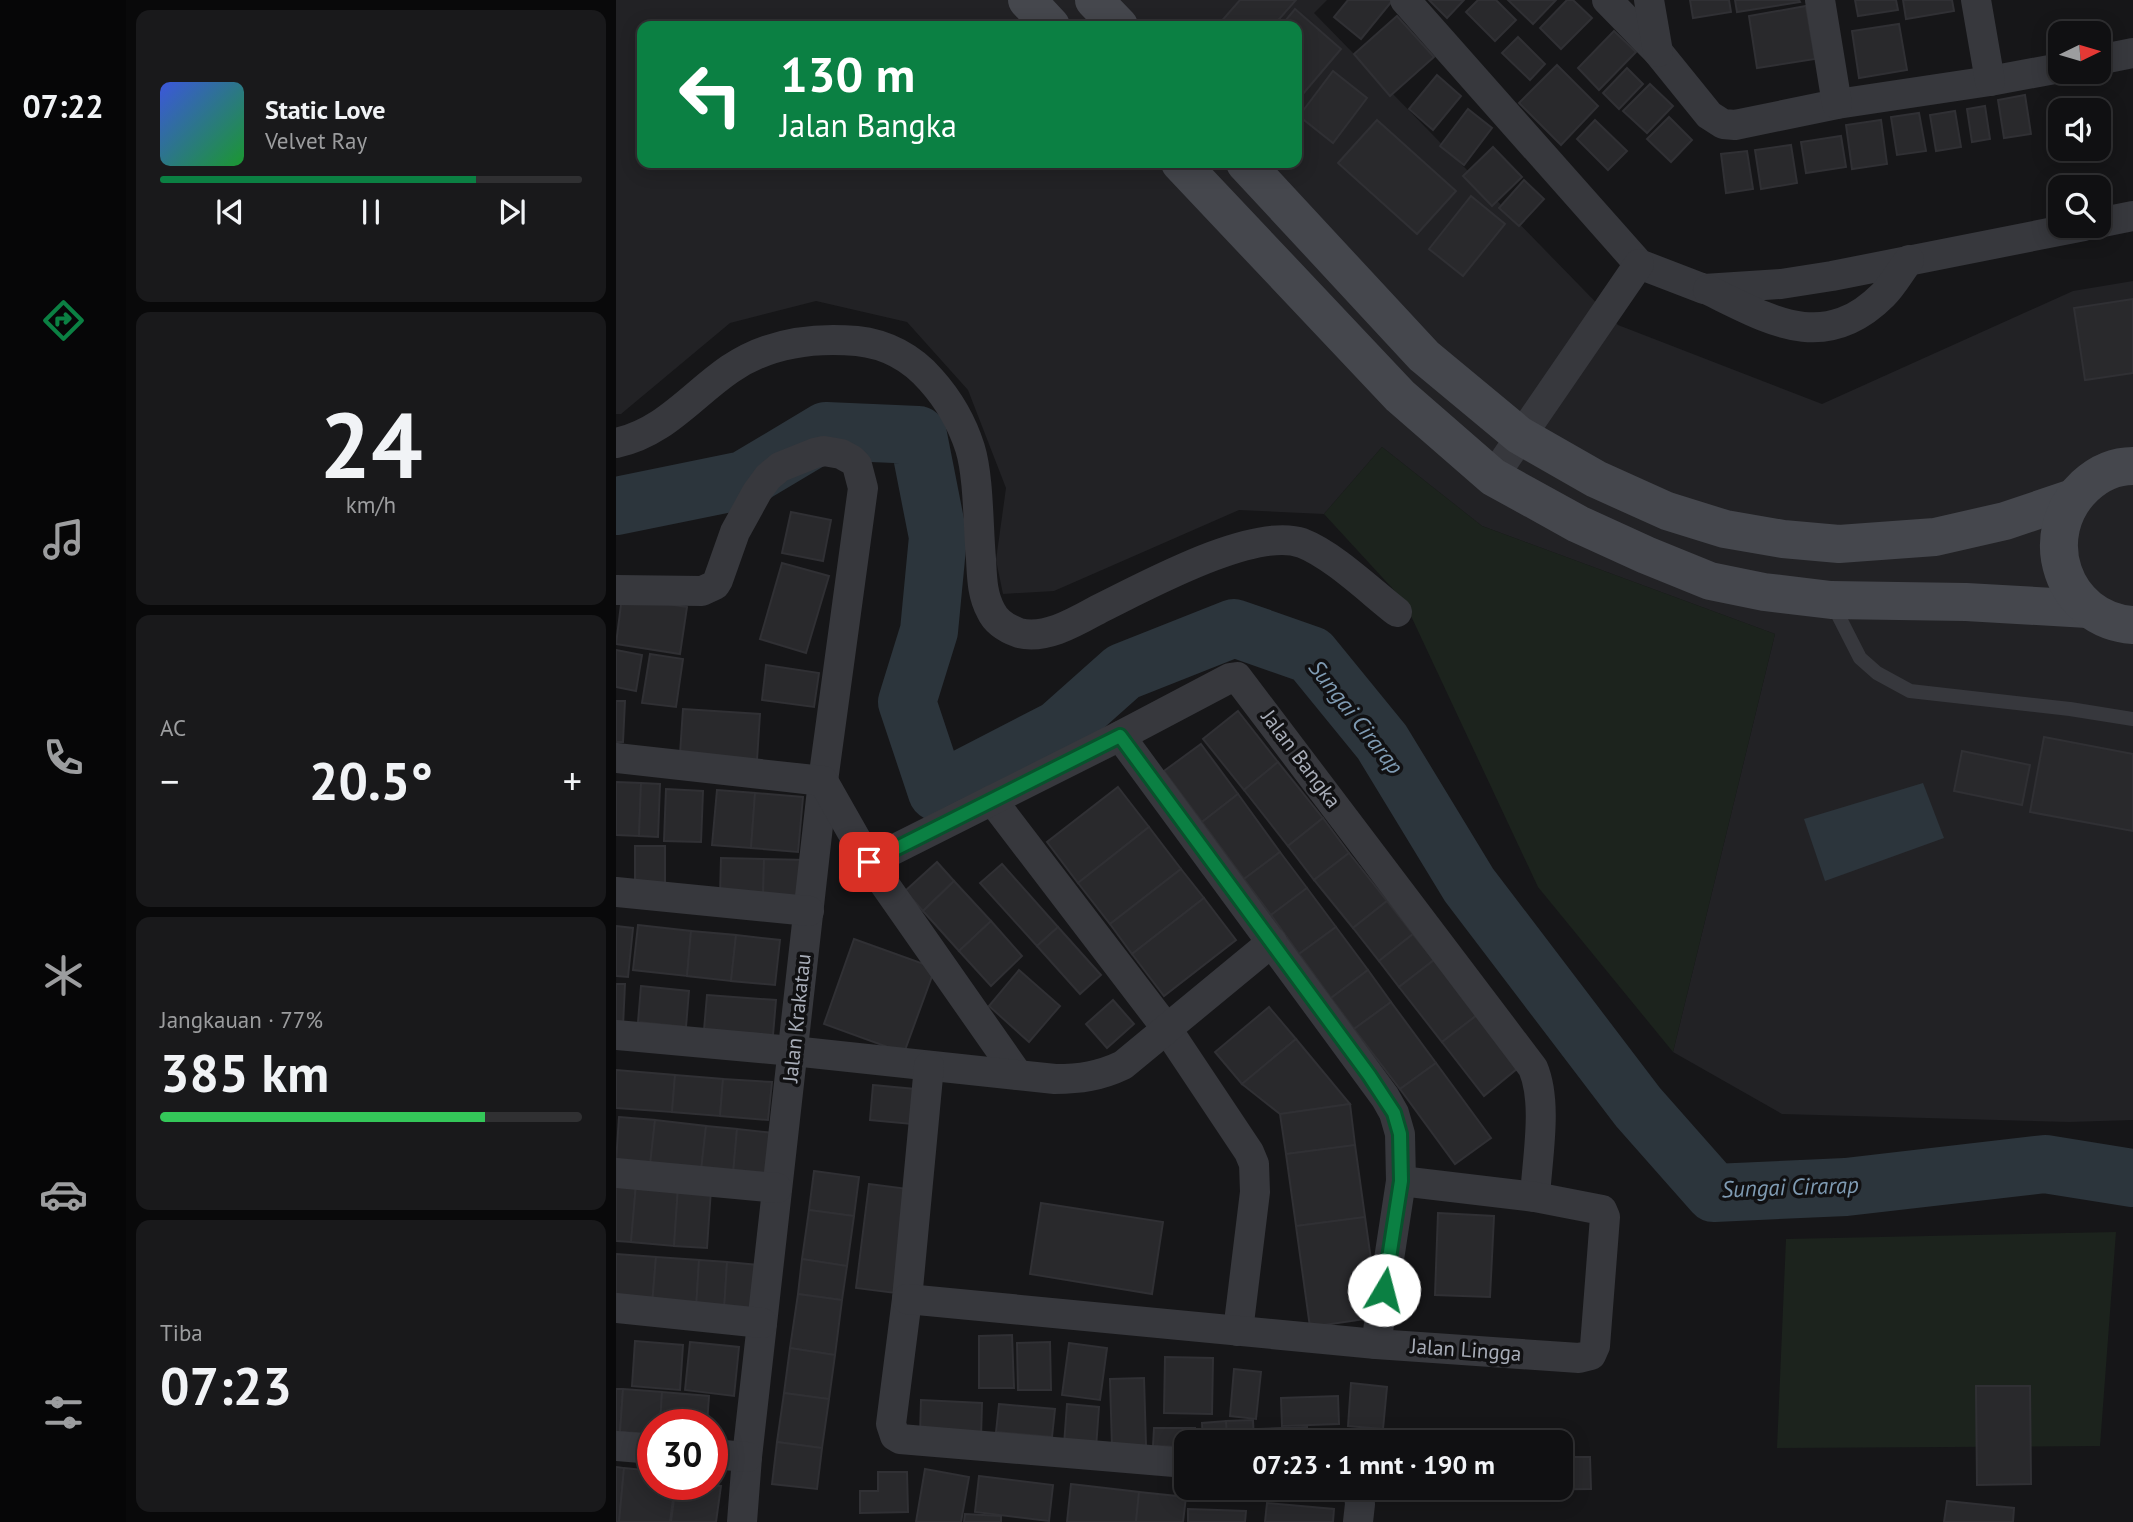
<!DOCTYPE html>
<html lang="id">
<head>
<meta charset="utf-8">
<style>
	:root { --surface:#101012; --page:#19191b; --text:#f1f3f6; --muted:#9c9d9f; --line:#303032; --accent:#0b8043 }
	body { margin:0; font-family:"PT Sans",sans-serif; background:var(--page); color:var(--text); height:100vh; display:flex; flex-direction:column; font-size:26px; white-space:nowrap }
	* { box-sizing:border-box; margin:0 }
	p { font-size:23px; color:var(--muted) }
	.icon { flex:none; width:38px; height:38px; fill:none; stroke:currentColor; stroke-width:2; stroke-linecap:round; stroke-linejoin:round }
	.map { position:relative; flex:1; overflow:hidden }
	.sheet { display:flex; flex-direction:column; gap:10px; padding:10px; background:#09090a; width:490px }
	.sheet>* { flex:none }
	.guide { position:absolute; left:21px; top:21px; width:665px; height:147px; border-radius:14px; box-shadow:0 4px 18px #0003,0 0 0 2px var(--line); background:#0b8043; color:#fff; overflow:hidden }
	.needle { width:46px; rotate:85deg }
	.fabs { position:absolute; left:1432px; top:21px; display:grid; gap:14px }
	.fabs a { display:grid; place-items:center; width:63px; height:63px; border-radius:14px; background:var(--surface); box-shadow:0 4px 18px #0003,0 0 0 2px var(--line); font-size:35px }
	.speed { position:absolute; left:21px; top:1409px; display:flex; gap:14px; font-size:35px; font-weight:700; text-align:center }
	.speed>* { display:grid; place-content:center; width:91px; height:91px; border-radius:50%; background:var(--surface); box-shadow:0 4px 18px #0003,0 0 0 2px var(--line); line-height:1 }
	.speed .limit { border:10px solid #d22; background:#fff; color:#111 }
	.pin { position:absolute; display:grid; place-items:center; width:60px; height:60px; color:#fff; margin:-30px; border-radius:14px; box-shadow:0 4px 10px #0006 }
	.me { position:absolute; width:77px; margin:-38px; rotate:8deg; stroke-linejoin:round; filter:drop-shadow(0 0 5px #0008) }
	.turn { display:flex; align-items:center; gap:24px; height:147px; padding:0 28px; font-size:32px }
	.turn .icon { width:91px; height:91px; stroke-width:2.5 }
	.turn b { display:block; font-size:49px; line-height:60px }
	.big { font-size:52px; font-weight:700; line-height:1.1 }
	.sheet .tile { flex:1; display:flex; flex-direction:column; justify-content:center; gap:10px; min-width:0; padding:0 24px; border-radius:14px; background:var(--page) }
	.sheet .dial { align-items:center; gap:0 }
	.dial b { font-size:91px; line-height:1 }
	.song { display:flex; align-items:center; gap:21px }
	.cover { width:84px; height:84px; border-radius:10px; background:linear-gradient(135deg,hsl(230 70% 55%),hsl(130 70% 35%)) }
	.played { height:7px; border-radius:4px; background:linear-gradient(90deg,var(--accent) 75%,var(--line) 75%) }
	.keys { display:flex; justify-content:space-around; direction:ltr }
	.heat { display:flex; justify-content:space-between; align-items:center; font-size:38px; direction:ltr }
	.charge { height:10px; border-radius:5px; background:linear-gradient(90deg,#34c759 77%,var(--line) 0) }
	.trip { position:absolute; left:558px; top:1430px; width:399px; height:70px; border-radius:14px; background:var(--surface); box-shadow:0 4px 18px #0003,0 0 0 2px var(--line); font-weight:700; line-height:70px; text-align:center }
	main { display:flex; flex:1; min-height:0 }
	.tabs { display:flex; flex-direction:column; width:126px; justify-content:space-around; align-items:center; background:#060607; color:var(--muted) }
	.tabs .icon { width:49px; height:49px }
	.tabs .on { color:var(--accent) }
	.tabs b { font-size:32px; color:var(--text) }
	.map>svg:first-child { display:block }
	.built { fill:#222225; fill-rule:evenodd }
	.green { fill:#1c231d }
	.water { fill:#2c353c }
	.lines { fill:none; stroke-linecap:round; stroke-linejoin:round }
	.river { stroke:#2c353c; stroke-width:58 }
	.building { fill:#29292c; stroke:#303034; stroke-width:2 }
	.lane { stroke:#37383d; stroke-width:14 }
	.street { stroke:#37383d; stroke-width:30 }
	.secondary { stroke:#45474d; stroke-width:38 }
	.route-casing { stroke:#07532c; stroke-width:18 }
	.route { stroke:#0b8043; stroke-width:12 }
	.labels { text-anchor:middle; stroke-width:7; stroke-linejoin:round; paint-order:stroke }
	.street-label { font-size:21px; fill:#a8adb8; stroke:#111113 }
	.water-label { font-size:23px; font-style:italic; fill:#7f9bb3; stroke:#111113 }
</style>
</head>
<body>
<main>
<nav class="tabs">
<b>07:22</b>
<svg class="icon on" aria-label="directions" viewBox="0 0 24 24"><path d="M12 3l9 9-9 9-9-9zM9 14v-3h6M13 9l2 2-2 2"/></svg>
<svg class="icon" aria-label="music" viewBox="0 0 24 24"><path d="M9 18V5l10-2v13"/><circle cx="6" cy="18" r="3"/><circle cx="16" cy="16" r="3"/></svg>
<svg class="icon" aria-label="phone" viewBox="0 0 24 24"><path d="M5 4h4l2 5-3 2q2 4 5 5l2-3 5 2v4C11 20 4 13 5 4z"/></svg>
<svg class="icon" aria-label="climate" viewBox="0 0 24 24"><path d="M12 3v18M4 7l16 10M4 17L20 7"/></svg>
<svg class="icon" aria-label="car" viewBox="0 0 24 24"><path d="M5 17H2v-5l4-1 3-4h7l3 4 3 1v5h-3M9 17h6M6 11h13"/><circle cx="7" cy="17" r="2"/><circle cx="17" cy="17" r="2"/></svg>
<svg class="icon" aria-label="filters" viewBox="0 0 24 24"><path d="M4 7h16M4 17h16"/><circle cx="9" cy="7" r="2"/><circle cx="15" cy="17" r="2"/></svg>
</nav>
<section class="sheet">
<div class="tile">
<div class="song"><i class="cover"></i><div><b>Static Love</b><p>Velvet Ray</p></div></div>
<div class="played"></div>
<div class="keys"><svg class="icon" aria-label="previous" viewBox="0 0 24 24"><path d="M18 5L8 12l10 7zM5 5v14"/></svg><svg class="icon" aria-label="pause" viewBox="0 0 24 24"><path d="M8 5v14M16 5v14"/></svg><svg class="icon" aria-label="next" viewBox="0 0 24 24"><path d="M6 5l10 7-10 7zM19 5v14"/></svg></div>
</div>
<div class="tile dial"><b>24</b><p>km/h</p></div>
<div class="tile"><p>AC</p>
<div class="heat"><a>−</a><b class="big">20.5°</b><a>+</a></div>
</div>
<div class="tile"><p>Jangkauan · 77%</p><b class="big">385 km</b><div class="charge"></div></div>
<div class="tile"><p>Tiba</p><b class="big">07:23</b></div>
</section>
<div class="map">
<svg width="1517" height="1522" viewBox="0 0 1517 1522">
	<rect width="100%" height="100%" fill="#161618"/>
	<path class="built" d="M0,0H711L698,13L1002,325L1206,404L1457,291L1517,281V1120L1453,1122L1166,1114L1057,1052L1159,634L866,526L766,447L708,514L623,510L438,591L387,594L380,560L390,488L352,390L291,322L200,301L114,323L5,414H0ZM26,26H681V163H26Z"/>
	<g class="green">
		<polygon points="766,447 866,526 1159,634 1057,1052 922,887 788,601 708,514"/>
		<polygon points="1500,1232 1484,1446 1161,1448 1170,1239"/>
	</g>
	<polygon class="water" points="1307,783 1328,838 1209,881 1188,819"/>
	<g class="lines">
		<polyline class="river" points="0,506 128,480 210,431 302,435 322,537 313,631 291,702 321,792 443,729 507,672 618,628 695,655 766,742 853,885 1022,1107 1098,1193 1230,1187 1429,1164 1517,1178"/>
	</g>
	<g class="building">
		<polygon points="624,0 680,0 657,26 605,26 603,24"/>
		<polygon points="732,0 775,0 776,1 745,39 718,17"/>
		<polygon points="813,0 848,0 831,18"/>
		<polygon points="862,0 880,0 900,20 879,41 850,12"/>
		<polygon points="892,0 940,0 917,24"/>
		<polygon points="951,0 957,0 976,18 945,49 924,28"/>
		<polygon points="1074,0 1113,0 1115,12 1077,18"/>
		<polygon points="1119,0 1183,0 1184,2 1121,12"/>
		<polygon points="1239,0 1280,0 1282,10 1242,16"/>
		<polygon points="1287,0 1336,0 1338,11 1290,19"/>
		<polygon points="1190,6 1199,59 1141,68 1133,16"/>
		<polygon points="679,9 725,49 681,101 681,26 665,26"/>
		<polygon points="781,16 818,57 774,96 738,54"/>
		<polygon points="1283,24 1291,70 1243,78 1236,31"/>
		<polygon points="998,31 1020,52 983,90 962,68"/>
		<polygon points="902,37 929,64 914,80 886,53"/>
		<polygon points="941,65 982,106 945,145 903,103"/>
		<polygon points="1011,68 1027,84 1003,109 987,93"/>
		<polygon points="717,71 751,98 717,143 683,116"/>
		<polygon points="821,75 845,96 817,130 793,109"/>
		<polygon points="1034,84 1057,106 1031,133 1007,111"/>
		<polygon points="1409,95 1415,134 1388,138 1382,100"/>
		<polygon points="1369,106 1374,139 1356,142 1351,109"/>
		<polygon points="852,109 876,128 848,165 824,146"/>
		<polygon points="1339,111 1345,147 1320,151 1314,115"/>
		<polygon points="1303,113 1310,151 1281,155 1275,117"/>
		<polygon points="1053,117 1076,140 1055,162 1031,139"/>
		<polygon points="761,120 840,191 801,234 722,163"/>
		<polygon points="979,120 1011,151 992,170 961,139"/>
		<polygon points="1265,120 1271,164 1236,169 1230,125"/>
		<polygon points="1225,136 1230,167 1190,173 1185,142"/>
		<polygon points="1175,145 1181,183 1145,189 1139,150"/>
		<polygon points="877,147 906,177 876,206 847,176"/>
		<polygon points="1131,151 1137,189 1110,193 1105,154"/>
		<polygon points="908,180 928,199 903,226 883,208"/>
		<polygon points="855,196 889,224 847,276 813,249"/>
		<polygon points="1517,299 1517,373 1469,380 1458,308"/>
		<polygon points="175,512 215,520 207,561 166,553"/>
		<polygon points="166,563 213,576 190,653 144,639"/>
		<polygon points="6,597 71,607 64,654 0,644"/>
		<polygon points="0,650 26,655 20,691 0,687"/>
		<polygon points="34,654 67,659 60,707 26,703"/>
		<polygon points="150,665 203,673 198,707 146,700"/>
		<polygon points="0,701 9,701 7,742 0,742"/>
		<polygon points="67,709 144,714 141,760 64,754"/>
		<polygon points="622,711 662,762 628,790 587,739"/>
		<polygon points="1428,737 1517,754 1517,831 1414,812"/>
		<polygon points="585,744 622,794 586,822 548,771"/>
		<polygon points="1346,751 1414,765 1406,805 1338,791"/>
		<polygon points="662,762 707,818 672,846 628,790"/>
		<polygon points="0,782 25,783 23,836 0,835"/>
		<polygon points="25,783 44,784 42,837 23,836"/>
		<polygon points="502,787 533,827 462,883 431,842"/>
		<polygon points="50,789 87,791 85,842 48,841"/>
		<polygon points="101,790 139,793 135,848 96,845"/>
		<polygon points="139,793 187,797 182,852 135,848"/>
		<polygon points="622,794 664,852 628,879 586,822"/>
		<polygon points="707,818 733,853 698,880 672,846"/>
		<polygon points="533,827 565,869 494,924 462,883"/>
		<rect x="19" y="846" width="30" height="40"/>
		<polygon points="664,852 691,888 655,915 628,879"/>
		<polygon points="733,853 771,901 737,928 698,880"/>
		<polygon points="105,858 148,859 147,897 104,896"/>
		<polygon points="148,859 190,860 189,899 147,897"/>
		<polygon points="321,862 338,881 307,911 289,891"/>
		<polygon points="386,864 442,927 421,946 364,883"/>
		<polygon points="565,869 588,898 516,954 494,924"/>
		<polygon points="338,881 375,921 343,951 307,911"/>
		<polygon points="691,888 720,927 683,954 655,915"/>
		<polygon points="588,898 620,940 548,996 516,954"/>
		<polygon points="771,901 797,934 763,961 737,928"/>
		<polygon points="375,921 406,956 375,986 343,951"/>
		<polygon points="22,925 75,931 71,976 17,970"/>
		<polygon points="0,926 17,928 12,977 0,976"/>
		<polygon points="442,927 485,975 464,994 421,946"/>
		<polygon points="720,927 752,970 715,998 683,954"/>
		<polygon points="75,931 120,935 115,981 71,976"/>
		<polygon points="797,934 818,960 783,987 763,961"/>
		<polygon points="120,935 164,940 159,985 115,981"/>
		<polygon points="238,939 319,968 288,1053 208,1024"/>
		<polygon points="818,960 861,1015 826,1042 783,987"/>
		<polygon points="403,970 444,1006 413,1042 373,1006"/>
		<polygon points="752,970 775,1002 738,1029 715,998"/>
		<polygon points="0,984 9,984 7,1026 0,1026"/>
		<polygon points="25,986 73,991 70,1027 22,1022"/>
		<polygon points="91,995 160,1000 157,1035 88,1030"/>
		<polygon points="497,1000 518,1024 491,1048 470,1024"/>
		<polygon points="775,1002 820,1063 784,1089 738,1029"/>
		<polygon points="653,1007 680,1039 626,1084 599,1052"/>
		<polygon points="861,1015 902,1068 868,1096 826,1042"/>
		<polygon points="680,1039 734,1104 664,1114 626,1084"/>
		<polygon points="820,1063 875,1138 839,1164 784,1089"/>
		<polygon points="0,1070 59,1075 56,1112 0,1108"/>
		<polygon points="59,1075 107,1079 104,1116 56,1112"/>
		<polygon points="107,1079 156,1082 152,1120 104,1116"/>
		<polygon points="257,1085 299,1089 296,1124 254,1120"/>
		<polygon points="734,1104 739,1145 670,1154 664,1114"/>
		<polygon points="3,1117 39,1120 34,1165 0,1162"/>
		<polygon points="39,1120 90,1126 85,1171 34,1165"/>
		<polygon points="90,1126 121,1129 117,1174 85,1171"/>
		<polygon points="121,1129 158,1133 154,1178 117,1174"/>
		<polygon points="739,1145 749,1217 680,1226 670,1154"/>
		<polygon points="198,1171 243,1177 238,1216 193,1210"/>
		<polygon points="0,1182 20,1184 15,1242 0,1241"/>
		<polygon points="20,1184 62,1187 58,1246 15,1242"/>
		<polygon points="253,1184 300,1190 287,1294 240,1288"/>
		<polygon points="62,1187 95,1189 91,1248 58,1246"/>
		<polygon points="425,1203 547,1222 536,1294 414,1274"/>
		<polygon points="193,1210 238,1216 231,1266 186,1259"/>
		<polygon points="822,1213 878,1216 874,1297 819,1295"/>
		<polygon points="749,1217 763,1317 694,1327 680,1226"/>
		<polygon points="0,1254 40,1257 36,1305 0,1303"/>
		<polygon points="40,1257 83,1260 80,1309 36,1305"/>
		<polygon points="186,1259 231,1266 226,1300 182,1294"/>
		<polygon points="83,1260 111,1262 108,1310 80,1309"/>
		<polygon points="111,1262 142,1265 138,1313 108,1310"/>
		<polygon points="182,1294 226,1300 219,1355 174,1348"/>
		<polygon points="396,1335 398,1388 363,1388 363,1336"/>
		<polygon points="19,1341 67,1345 64,1390 16,1386"/>
		<polygon points="74,1342 123,1347 118,1396 69,1390"/>
		<polygon points="434,1342 435,1390 402,1390 401,1343"/>
		<polygon points="453,1343 491,1348 484,1400 446,1395"/>
		<polygon points="174,1348 219,1355 213,1399 168,1393"/>
		<polygon points="549,1357 597,1358 596,1414 548,1413"/>
		<polygon points="618,1369 645,1372 640,1419 614,1416"/>
		<polygon points="528,1378 530,1446 496,1447 494,1379"/>
		<polygon points="735,1383 771,1387 767,1429 732,1426"/>
		<polygon points="1360,1386 1414,1386 1415,1484 1361,1485"/>
		<polygon points="0,1389 7,1389 4,1432 0,1432"/>
		<polygon points="7,1389 46,1392 44,1424 37,1424 37,1434 4,1432"/>
		<polygon points="46,1392 93,1396 91,1424 44,1424"/>
		<polygon points="168,1393 213,1399 206,1448 161,1442"/>
		<polygon points="722,1396 723,1424 666,1426 665,1398"/>
		<polygon points="305,1400 366,1403 365,1438 304,1435"/>
		<polygon points="383,1404 439,1409 436,1437 380,1432"/>
		<polygon points="451,1404 483,1407 480,1448 448,1445"/>
		<polygon points="637,1420 638,1442 611,1442 610,1421"/>
		<polygon points="610,1421 611,1442 587,1442 586,1423"/>
		<polygon points="691,1427 691,1442 644,1442 643,1429"/>
		<polygon points="538,1428 579,1428 578,1442 570,1442 570,1447 537,1446"/>
		<rect x="698" y="1429" width="39" height="13"/>
		<polygon points="903,1431 903,1442 869,1442 869,1432"/>
		<polygon points="161,1442 206,1448 201,1489 156,1484"/>
		<polygon points="945,1457 974,1457 975,1489 868,1490 868,1488 945,1488"/>
		<polygon points="0,1467 8,1468 3,1522 0,1522"/>
		<polygon points="8,1468 37,1471 37,1484 59,1484 54,1522 3,1522"/>
		<polygon points="309,1469 353,1477 345,1522 300,1522"/>
		<polygon points="262,1472 291,1472 292,1512 244,1513 244,1491 262,1491"/>
		<polygon points="363,1476 437,1485 433,1521 359,1512"/>
		<polygon points="60,1484 105,1486 100,1522 55,1522"/>
		<polygon points="455,1484 523,1492 520,1522 451,1522"/>
		<polygon points="523,1492 570,1497 567,1522 520,1522"/>
		<polygon points="1331,1501 1398,1508 1397,1522 1328,1522"/>
		<polygon points="651,1503 718,1509 717,1522 649,1522"/>
		<polygon points="572,1509 630,1511 629,1522 572,1522"/>
		<polygon points="349,1514 385,1516 385,1522 348,1522"/>
	</g>
	<g class="lines">
		<polyline class="lane" points="1217,605 1244,658 1261,673 1294,691 1454,709 1517,719"/>
		<g class="street">
			<polyline points="789,0 1023,264 1088,289 1165,284 1216,276 1468,226"/>
			<polyline points="991,0 1042,52 1093,115 1107,124 1119,125 1221,104 1374,81 1444,68"/>
			<polyline points="1033,0 1042,52"/>
			<polyline points="1204,0 1221,104"/>
			<polyline points="1360,0 1374,81"/>
			<polyline points="1482,60 1517,53"/>
			<polyline points="1482,223 1517,216"/>
			<path d="M1092,290C1154,320 1208,354 1267,295C1277,285 1284,272 1293,260"/>
			<path d="M0,443C48,433 76,395 114,369C152,343 196,337 241,341C270,344 296,358 315,380C332,399 346,423 354,448C363,477 362,527 365,559C366,577 366,595 375,611C380,622 392,629 403,633C430,640 461,621 483,609C528,587 638,526 686,543C717,555 754,591 781,612"/>
			<polyline points="877,477 1023,264"/>
			<polyline points="0,590 86,591 99,585 102,580 119,532 141,492 152,477 164,467 199,453 208,451 225,454 236,460 241,465 247,488 207,781 131,1457 126,1522"/>
			<polyline points="504,736 769,1097 778,1113 784,1134 785,1181 760,1344"/>
			<polyline points="0,758 207,781 253,862 402,1075"/>
			<polyline points="376,800 551,1029 633,1152 638,1164 639,1192 622,1331"/>
			<path d="M253,862L504,736L614,678L621,677L917,1068C932,1103 921,1159 919,1197"/>
			<polyline points="0,892 193,911"/>
			<path d="M0,1035L177,1051L439,1079C464,1079 484,1076 507,1065L656,942"/>
			<polyline points="313,1066 291,1299 275,1424 279,1436 284,1439 570,1463"/>
			<polyline points="0,1173 161,1188"/>
			<polyline points="291,1299 760,1344 963,1358 975,1355 979,1346 989,1217 986,1210 919,1197 785,1181"/>
			<polyline points="0,1308 146,1323"/>
			<polyline points="0,1446 37,1449"/>
			<polyline points="96,1454 131,1457"/>
			<polyline points="742,1488 744,1504 742,1522"/>
		</g>
		<g class="secondary">
			<polyline points="411,0 435,26"/>
			<polyline points="478,0 503,26"/>
			<polyline points="564,163 784,396 877,477 962,524 1030,555 1094,581 1148,592 1215,600 1350,602 1472,609"/>
			<polyline points="629,163 808,356 903,435 980,479 1051,511 1109,529 1167,539 1223,544 1319,537 1389,521 1457,498"/>
			<path d="M1517,466C1499,466 1482,474 1469,486C1418,534 1446,620 1517,625"/>
		</g>
	</g>
	<g class="lines">
		<defs>
			<polyline id="route" points="253,862 504,736 753,1075 778,1113 784,1134 785,1181 768,1290"/>
		</defs>
		<use href="#route" class="route-casing"/>
		<use href="#route" class="route"/>
	</g>
	<g class="labels">
		<g class="street-label">
			<text transform="translate(685 759) rotate(53)" y="7">Jalan Bangka</text>
			<text transform="translate(181 1018) rotate(-84)" y="7">Jalan Krakatau</text>
			<text transform="translate(850 1350) rotate(4)" y="7">Jalan Lingga</text>
		</g>
		<g class="water-label">
			<text transform="translate(740 717) rotate(52)" y="8">Sungai Cirarap</text>
			<text transform="translate(1174 1187) rotate(-2)" y="8">Sungai Cirarap</text>
		</g>
	</g>
</svg>
<div class="fabs">
<a><svg class="needle" viewBox="-14 -14 28 28"><path d="M0-13l5 13h-10z" fill="#e53935"/><path d="M0 13l5-13h-10z" fill="#9c9d9f"/></svg></a>
<a><svg class="icon" aria-label="sound" viewBox="0 0 24 24"><path d="M4 9h4l5-4v14l-5-4H4zM17 9q2 3 0 6"/></svg></a>
<a><svg class="icon" aria-label="search" viewBox="0 0 24 24"><circle cx="10" cy="10" r="6"/><path d="M15 15l6 6"/></svg></a>
</div>
<div class="speed"><div class="limit">30</div></div>
<div class="pin" style="left:253px;top:862px;background:#d93025"><svg class="icon" aria-label="arrive" viewBox="0 0 24 24"><path d="M6 21V4h12l-3 4 3 4H6"/></svg></div>
<svg class="me" style="left:768px;top:1290px" viewBox="-20 -20 40 40"><circle r="19" fill="#fff"/><path d="M0-13L10 11 0 6-10 11z" fill="#0b8043"/></svg>
<div class="trip">07:23 · 1 mnt · 190 m</div>
<div class="guide">
<div class="turn"><svg class="icon" aria-label="left" viewBox="0 0 24 24"><path d="M17 20v-9H6M10 6l-5 5 5 5"/></svg><div><b>130 m</b>Jalan Bangka</div></div>
</div>
</div>
</main>
</body>
</html>
